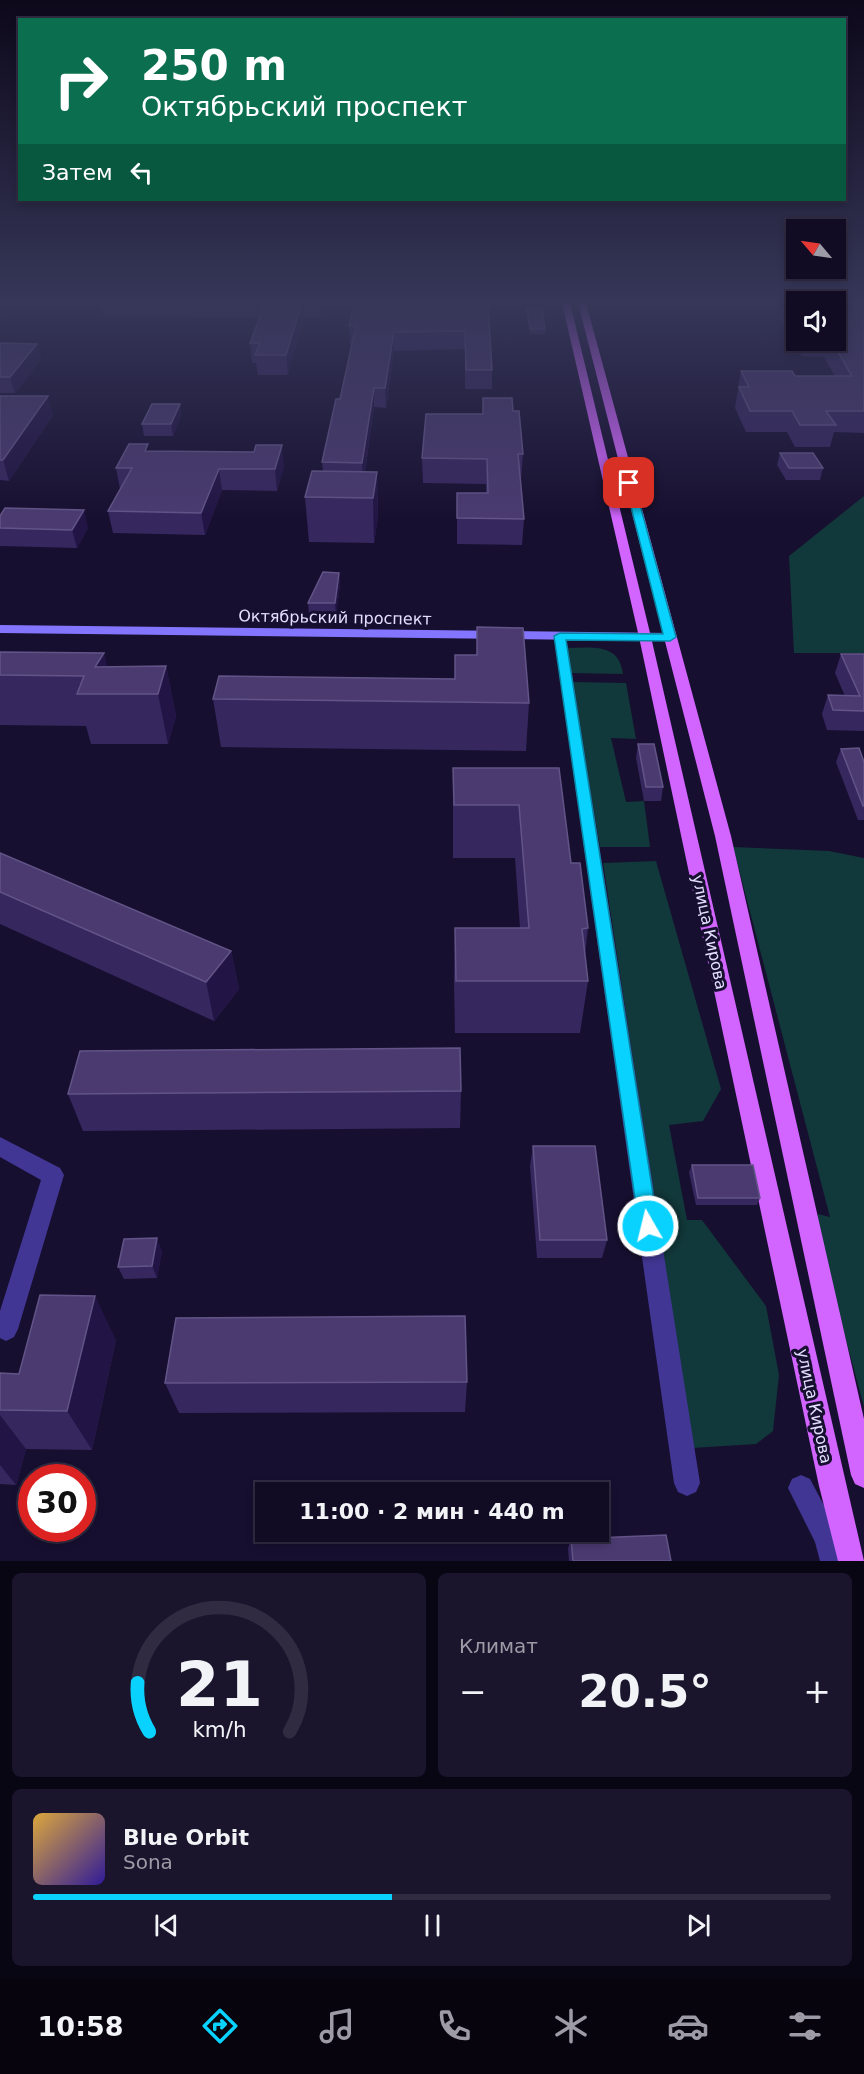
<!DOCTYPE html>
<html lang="ru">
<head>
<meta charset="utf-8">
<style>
	:root { --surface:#110b24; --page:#1a142c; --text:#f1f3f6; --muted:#9c9ba6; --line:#302b41; --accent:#0ad2ff }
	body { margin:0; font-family:"DejaVu Sans",sans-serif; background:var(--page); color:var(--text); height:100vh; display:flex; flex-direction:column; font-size:22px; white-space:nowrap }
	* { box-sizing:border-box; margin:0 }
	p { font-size:20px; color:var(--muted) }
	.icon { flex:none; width:33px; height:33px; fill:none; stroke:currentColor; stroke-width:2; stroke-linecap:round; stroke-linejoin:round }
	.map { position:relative; height:1561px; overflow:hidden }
	.sheet { display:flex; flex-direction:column; gap:12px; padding:12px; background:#090614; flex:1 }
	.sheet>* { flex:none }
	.hud { position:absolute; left:18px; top:18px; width:828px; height:183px; border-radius:0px; box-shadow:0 3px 9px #0003,0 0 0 2px var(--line); background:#0b6e4f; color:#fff; overflow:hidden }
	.needle { width:39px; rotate:299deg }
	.tools { position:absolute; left:786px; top:219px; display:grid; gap:12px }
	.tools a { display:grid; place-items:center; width:60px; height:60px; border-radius:0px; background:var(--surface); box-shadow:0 3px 9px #0003,0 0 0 2px var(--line); font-size:30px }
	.speed { position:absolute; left:18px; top:1464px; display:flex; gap:12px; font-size:30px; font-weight:700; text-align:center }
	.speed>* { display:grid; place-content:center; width:78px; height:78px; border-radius:50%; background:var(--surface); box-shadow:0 3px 9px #0003,0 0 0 2px var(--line); line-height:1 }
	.speed .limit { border:9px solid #d22; background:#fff; color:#111 }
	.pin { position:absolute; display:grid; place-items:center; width:51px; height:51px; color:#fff; margin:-26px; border-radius:12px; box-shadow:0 3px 9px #0006 }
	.me { position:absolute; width:66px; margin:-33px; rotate:352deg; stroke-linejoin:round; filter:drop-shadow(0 0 4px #0008) }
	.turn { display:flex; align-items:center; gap:21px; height:126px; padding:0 24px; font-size:27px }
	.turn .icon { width:78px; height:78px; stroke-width:2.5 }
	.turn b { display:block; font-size:42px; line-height:51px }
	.then { display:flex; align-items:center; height:57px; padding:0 24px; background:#0003; gap:12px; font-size:22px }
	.big { font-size:45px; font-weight:800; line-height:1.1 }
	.sheet .tile { flex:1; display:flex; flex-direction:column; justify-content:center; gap:9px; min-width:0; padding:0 21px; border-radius:9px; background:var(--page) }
	.sheet .dial { align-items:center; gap:0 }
	.dial svg { height:156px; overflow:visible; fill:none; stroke:var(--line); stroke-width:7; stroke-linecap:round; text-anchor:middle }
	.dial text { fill:var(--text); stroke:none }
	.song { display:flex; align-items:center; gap:18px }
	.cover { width:72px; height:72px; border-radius:9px; background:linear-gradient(135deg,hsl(40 70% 55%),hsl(250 70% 35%)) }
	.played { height:6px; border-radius:3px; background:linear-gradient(90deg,var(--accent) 45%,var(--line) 45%) }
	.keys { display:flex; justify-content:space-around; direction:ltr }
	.heat { display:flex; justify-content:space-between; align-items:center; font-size:33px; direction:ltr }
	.sheet .tiles { flex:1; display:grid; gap:12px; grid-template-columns:1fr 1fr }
	.tile:last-child { grid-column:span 2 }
	.trip { position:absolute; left:255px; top:1482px; width:354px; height:60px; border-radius:0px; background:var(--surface); box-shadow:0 3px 9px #0003,0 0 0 2px var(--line); font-weight:800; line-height:60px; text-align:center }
	.tab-bar { display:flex; height:96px; justify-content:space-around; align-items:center; background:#07040e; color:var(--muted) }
	.tab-bar .icon { width:42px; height:42px }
	.tab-bar .selected { color:var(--accent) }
	.tab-bar b { font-size:27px; color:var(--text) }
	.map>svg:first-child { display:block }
	.green { fill:#11383a }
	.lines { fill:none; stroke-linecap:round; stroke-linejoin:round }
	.pedestrian { fill:#413693; fill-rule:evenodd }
	.minor { fill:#413693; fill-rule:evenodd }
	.secondary { fill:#8475ff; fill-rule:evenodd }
	.primary { fill:#d265ff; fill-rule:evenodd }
	.wall { fill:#37275f }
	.shaded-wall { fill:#221545 }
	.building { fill:#4a3a70; stroke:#625487; stroke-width:1.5 }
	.route { fill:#0ad2ff; stroke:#0688a6; stroke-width:1.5 }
	.labels { text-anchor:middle; stroke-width:6; stroke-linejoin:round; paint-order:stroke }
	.street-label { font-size:16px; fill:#e4deff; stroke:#170f30 }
</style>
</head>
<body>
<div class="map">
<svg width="864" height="1561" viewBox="0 0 864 1561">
	<rect width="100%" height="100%" fill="#170f30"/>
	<g class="green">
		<polygon points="864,496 864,653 794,653 789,556"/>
		<path d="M566,648C591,648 619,642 623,674L570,673Z"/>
		<polygon points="571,682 626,683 636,739 611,738 626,802 644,801 650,847 600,847"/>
		<polygon points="733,847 829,851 864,858 864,1407 815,1224 818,1214 830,1217"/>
		<polygon points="656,861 721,1089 703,1121 669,1125 687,1220 702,1220 766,1306 779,1375 773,1431 756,1444 692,1448 603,863"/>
	</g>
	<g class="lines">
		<polygon class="pedestrian" points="0,1137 60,1168 64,1175 18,1329 14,1337 6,1341 0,1338 0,1311 41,1180 0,1157"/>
		<g class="minor">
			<polygon points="560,632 566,636 700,1483 696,1492 687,1496 678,1492 674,1483 554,636"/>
			<polygon points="801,1475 810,1479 837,1530 846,1561 820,1561 815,1542 788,1488 792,1479"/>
		</g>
		<polygon class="secondary" points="0,625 670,633 676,637 670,641 0,633"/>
		<g class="primary">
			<polygon points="562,303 570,303 651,637 864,1561 838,1561 819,1486 639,637"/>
			<polygon points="578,303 586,303 731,836 864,1419 864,1488 855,1484 851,1475 715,836"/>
		</g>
	</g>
	<g class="wall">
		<polygon points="100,303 327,303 321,318 304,318 288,375 258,375 256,363 252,363 250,343 259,318 103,316"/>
		<polygon points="488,303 492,370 492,389 465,389 465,349 394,351 386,408 374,407 365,472 377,472 378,517 374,543 309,542 305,497 323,471 322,462 340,399 352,345 350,345 349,326"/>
		<polygon points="783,303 796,303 796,340 836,340 864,303 864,433 834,432 830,447 795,447 787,432 746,432 735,408 741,371 795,376 835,376 824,357 802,356 779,318"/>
		<polygon points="527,308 545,329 545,334 530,334"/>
		<polygon points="0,343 37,344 41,359 15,393 0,393"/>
		<polygon points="0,395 53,415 9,481 0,480"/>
		<polygon points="483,398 513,411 523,454 521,479 520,479 524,519 522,545 457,544 457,493 486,493 486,484 423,483 422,458 483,414"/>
		<polygon points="180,404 181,415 173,436 144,436 142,424"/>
		<polygon points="150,451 284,466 277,491 222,490 205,535 113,533 108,511 120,489 116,468"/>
		<polygon points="780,453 823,468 820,480 786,480 777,465"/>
		<polygon points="0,516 88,528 77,548 0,546"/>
		<polygon points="339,573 340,585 336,614 309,614 308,603"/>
		<polygon points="0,652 107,667 166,666 176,716 168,744 91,744 86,726 0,725"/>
		<polygon points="841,654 864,654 864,731 827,730 822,714 828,695 845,696 835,673"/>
		<polygon points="213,699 529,703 526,751 221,747"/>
		<polygon points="638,744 663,787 661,801 644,801 636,758"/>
		<polygon points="841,749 864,762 864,820 858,820 836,762"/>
		<polygon points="453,768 559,768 571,863 588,928 585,954 588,981 580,1033 455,1033 454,981 455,928 520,928 515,858 453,858"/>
		<polygon points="0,853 231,951 239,989 214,1021 0,924"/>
		<polygon points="461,1091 460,1128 83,1131 68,1094"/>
		<polygon points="533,1146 607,1240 602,1258 537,1258 530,1166"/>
		<polygon points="692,1165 760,1198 757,1205 696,1205 689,1172"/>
		<polygon points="162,1251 157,1278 124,1279 118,1267"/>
		<polygon points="116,1340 92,1450 26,1449 16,1485 0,1484 0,1410 19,1374"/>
		<polygon points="467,1382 465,1412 179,1413 165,1383"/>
		<polygon points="571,1539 671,1561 569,1561 568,1548"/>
	</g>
	<g class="shaded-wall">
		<polygon points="0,303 2,303 4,311 0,316"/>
		<polygon points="302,303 303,303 304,318 288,375 286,355"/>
		<polygon points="320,303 327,303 321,318"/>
		<polygon points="394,332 394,351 386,408 385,388"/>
		<polygon points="37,344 41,359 15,393 10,377"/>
		<polygon points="374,388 374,407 363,484 362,463"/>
		<polygon points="48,396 53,415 9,481 3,460"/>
		<polygon points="180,404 181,415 173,436 171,424"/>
		<polygon points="282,445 284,466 277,491 275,469"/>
		<polygon points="219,469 222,490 205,535 201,513"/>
		<polygon points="377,472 378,517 374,543 373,498"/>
		<polygon points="84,510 88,528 77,548 72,530"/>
		<polygon points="339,573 340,585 336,614 335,603"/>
		<polygon points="104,653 114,694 95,667"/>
		<polygon points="166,666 176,716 168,744 158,694"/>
		<polygon points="231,951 239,989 214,1021 206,982"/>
		<polygon points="157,1238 162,1251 157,1278 152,1266"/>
		<polygon points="95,1296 116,1340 92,1450 67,1411"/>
		<polygon points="0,1415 26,1449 16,1485 0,1465"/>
	</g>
	<g class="building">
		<polygon points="265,303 302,303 286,355 255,355 260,343 250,343"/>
		<polygon points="354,303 488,303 492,370 466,370 465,331 394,332 385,388 374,388 362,463 322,462 336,399 340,399 356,326 349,326"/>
		<polygon points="785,303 796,303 796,320"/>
		<polygon points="836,303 864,303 864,411 826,411 836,425 800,425 792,411 750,411 739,387 749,387 741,371 792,371 795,376 852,376 831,340 836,340"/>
		<polygon points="527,308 542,309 545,329 530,329"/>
		<polygon points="0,343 37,344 10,377 0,377"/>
		<polygon points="0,396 48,396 3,460 0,460"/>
		<polygon points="483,398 512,398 513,411 519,411 523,454 518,454 524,519 457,518 457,493 488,493 487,459 422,458 426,414 483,414"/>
		<polygon points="152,404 180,404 171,424 142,424"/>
		<polygon points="129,444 148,444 145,451 254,452 256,445 282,445 275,469 219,469 201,513 108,511 132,468 116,468"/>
		<polygon points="780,453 813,453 823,468 789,468"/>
		<polygon points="312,471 377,472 373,498 305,497"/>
		<polygon points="5,508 84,510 72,530 0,528 0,516"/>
		<polygon points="323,572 339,573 335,603 308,603"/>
		<polygon points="477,627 523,628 529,703 213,699 219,676 455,679 455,655 477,655"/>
		<polygon points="0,652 104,653 95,667 166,666 158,694 77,694 84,676 0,675"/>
		<polygon points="841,654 864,654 864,711 833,710 828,695 860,696"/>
		<polygon points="638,744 654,744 663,787 646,787"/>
		<polygon points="859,748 864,762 864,806 863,806 841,749"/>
		<polygon points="453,768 559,768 571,863 580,863 588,928 582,929 588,981 456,981 455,928 529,928 519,805 454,805"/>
		<polygon points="0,853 231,951 206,982 0,892"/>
		<polygon points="460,1048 461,1091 68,1094 80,1051"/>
		<polygon points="533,1146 595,1146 607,1240 540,1240"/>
		<polygon points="692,1165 753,1165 760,1198 698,1198"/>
		<polygon points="157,1238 152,1266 118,1267 124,1239"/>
		<polygon points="40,1295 95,1296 67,1411 0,1410 0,1373 19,1374"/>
		<polygon points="465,1316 467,1382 165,1383 176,1318"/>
		<polygon points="666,1535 671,1561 573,1561 571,1539"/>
	</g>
	<linearGradient id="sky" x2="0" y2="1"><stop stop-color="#0d081a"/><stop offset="0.58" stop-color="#363759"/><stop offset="1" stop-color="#363759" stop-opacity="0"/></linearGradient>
	<rect width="864" height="521" fill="url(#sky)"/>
	<polygon class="route" points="626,481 634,483 676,637 670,641 566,640 658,1226 655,1232 648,1235 641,1232 639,1226 554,636 560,633 663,634 625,483"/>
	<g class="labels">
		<g class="street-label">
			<text transform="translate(335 617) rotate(1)" y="6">Октябрьский проспект</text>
			<text transform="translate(710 932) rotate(78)" y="6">улица Кирова</text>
			<text transform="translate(815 1406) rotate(78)" y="6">улица Кирова</text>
		</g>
	</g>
</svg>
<div class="tools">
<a><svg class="needle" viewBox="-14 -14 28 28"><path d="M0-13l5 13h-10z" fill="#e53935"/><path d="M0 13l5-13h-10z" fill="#9c9ba6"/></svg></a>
<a><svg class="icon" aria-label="sound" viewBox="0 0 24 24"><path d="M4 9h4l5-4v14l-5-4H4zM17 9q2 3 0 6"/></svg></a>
</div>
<div class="speed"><div class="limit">30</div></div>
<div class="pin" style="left:629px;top:483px;background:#d93025"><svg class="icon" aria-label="arrive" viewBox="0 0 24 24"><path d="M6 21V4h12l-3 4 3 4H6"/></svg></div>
<svg class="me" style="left:648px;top:1226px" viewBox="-20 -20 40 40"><circle r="17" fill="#0ad2ff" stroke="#fff" stroke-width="3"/><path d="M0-11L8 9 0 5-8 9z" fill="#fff"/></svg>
<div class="trip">11:00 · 2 мин · 440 m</div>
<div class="hud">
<div class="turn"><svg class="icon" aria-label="right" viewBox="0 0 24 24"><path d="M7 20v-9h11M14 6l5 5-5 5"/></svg><div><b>250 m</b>Октябрьский проспект</div></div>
<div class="then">Затем<svg class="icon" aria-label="left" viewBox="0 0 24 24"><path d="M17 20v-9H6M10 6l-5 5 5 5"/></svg></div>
</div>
</div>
<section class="sheet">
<div class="tiles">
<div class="tile dial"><svg viewBox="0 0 100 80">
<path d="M14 69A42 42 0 1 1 86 69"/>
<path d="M14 69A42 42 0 0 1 8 44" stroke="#0ad2ff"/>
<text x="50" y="56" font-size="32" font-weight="700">21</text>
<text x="50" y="72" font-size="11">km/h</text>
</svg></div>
<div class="tile"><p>Климат</p>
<div class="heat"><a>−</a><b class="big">20.5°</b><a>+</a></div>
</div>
<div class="tile">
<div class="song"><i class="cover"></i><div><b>Blue Orbit</b><p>Sona</p></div></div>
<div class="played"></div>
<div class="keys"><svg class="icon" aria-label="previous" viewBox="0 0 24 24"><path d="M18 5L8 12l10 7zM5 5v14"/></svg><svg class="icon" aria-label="pause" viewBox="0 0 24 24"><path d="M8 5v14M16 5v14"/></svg><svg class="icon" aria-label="next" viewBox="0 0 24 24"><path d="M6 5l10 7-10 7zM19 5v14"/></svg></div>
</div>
</div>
</section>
<nav class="tab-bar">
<b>10:58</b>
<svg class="icon selected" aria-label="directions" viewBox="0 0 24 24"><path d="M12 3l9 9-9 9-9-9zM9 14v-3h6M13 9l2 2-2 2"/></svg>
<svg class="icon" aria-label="music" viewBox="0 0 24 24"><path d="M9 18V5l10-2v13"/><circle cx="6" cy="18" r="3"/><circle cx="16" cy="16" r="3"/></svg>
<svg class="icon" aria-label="phone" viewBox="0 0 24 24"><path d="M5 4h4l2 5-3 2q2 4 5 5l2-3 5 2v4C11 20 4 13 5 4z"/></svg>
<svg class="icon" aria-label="climate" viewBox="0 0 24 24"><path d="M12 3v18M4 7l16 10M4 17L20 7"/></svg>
<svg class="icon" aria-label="car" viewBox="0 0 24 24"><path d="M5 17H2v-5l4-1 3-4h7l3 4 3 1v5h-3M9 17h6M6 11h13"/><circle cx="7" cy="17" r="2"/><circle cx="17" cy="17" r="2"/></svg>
<svg class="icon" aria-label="filters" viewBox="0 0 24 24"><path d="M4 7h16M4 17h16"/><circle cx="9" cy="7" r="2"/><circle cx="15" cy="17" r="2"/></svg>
</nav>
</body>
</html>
